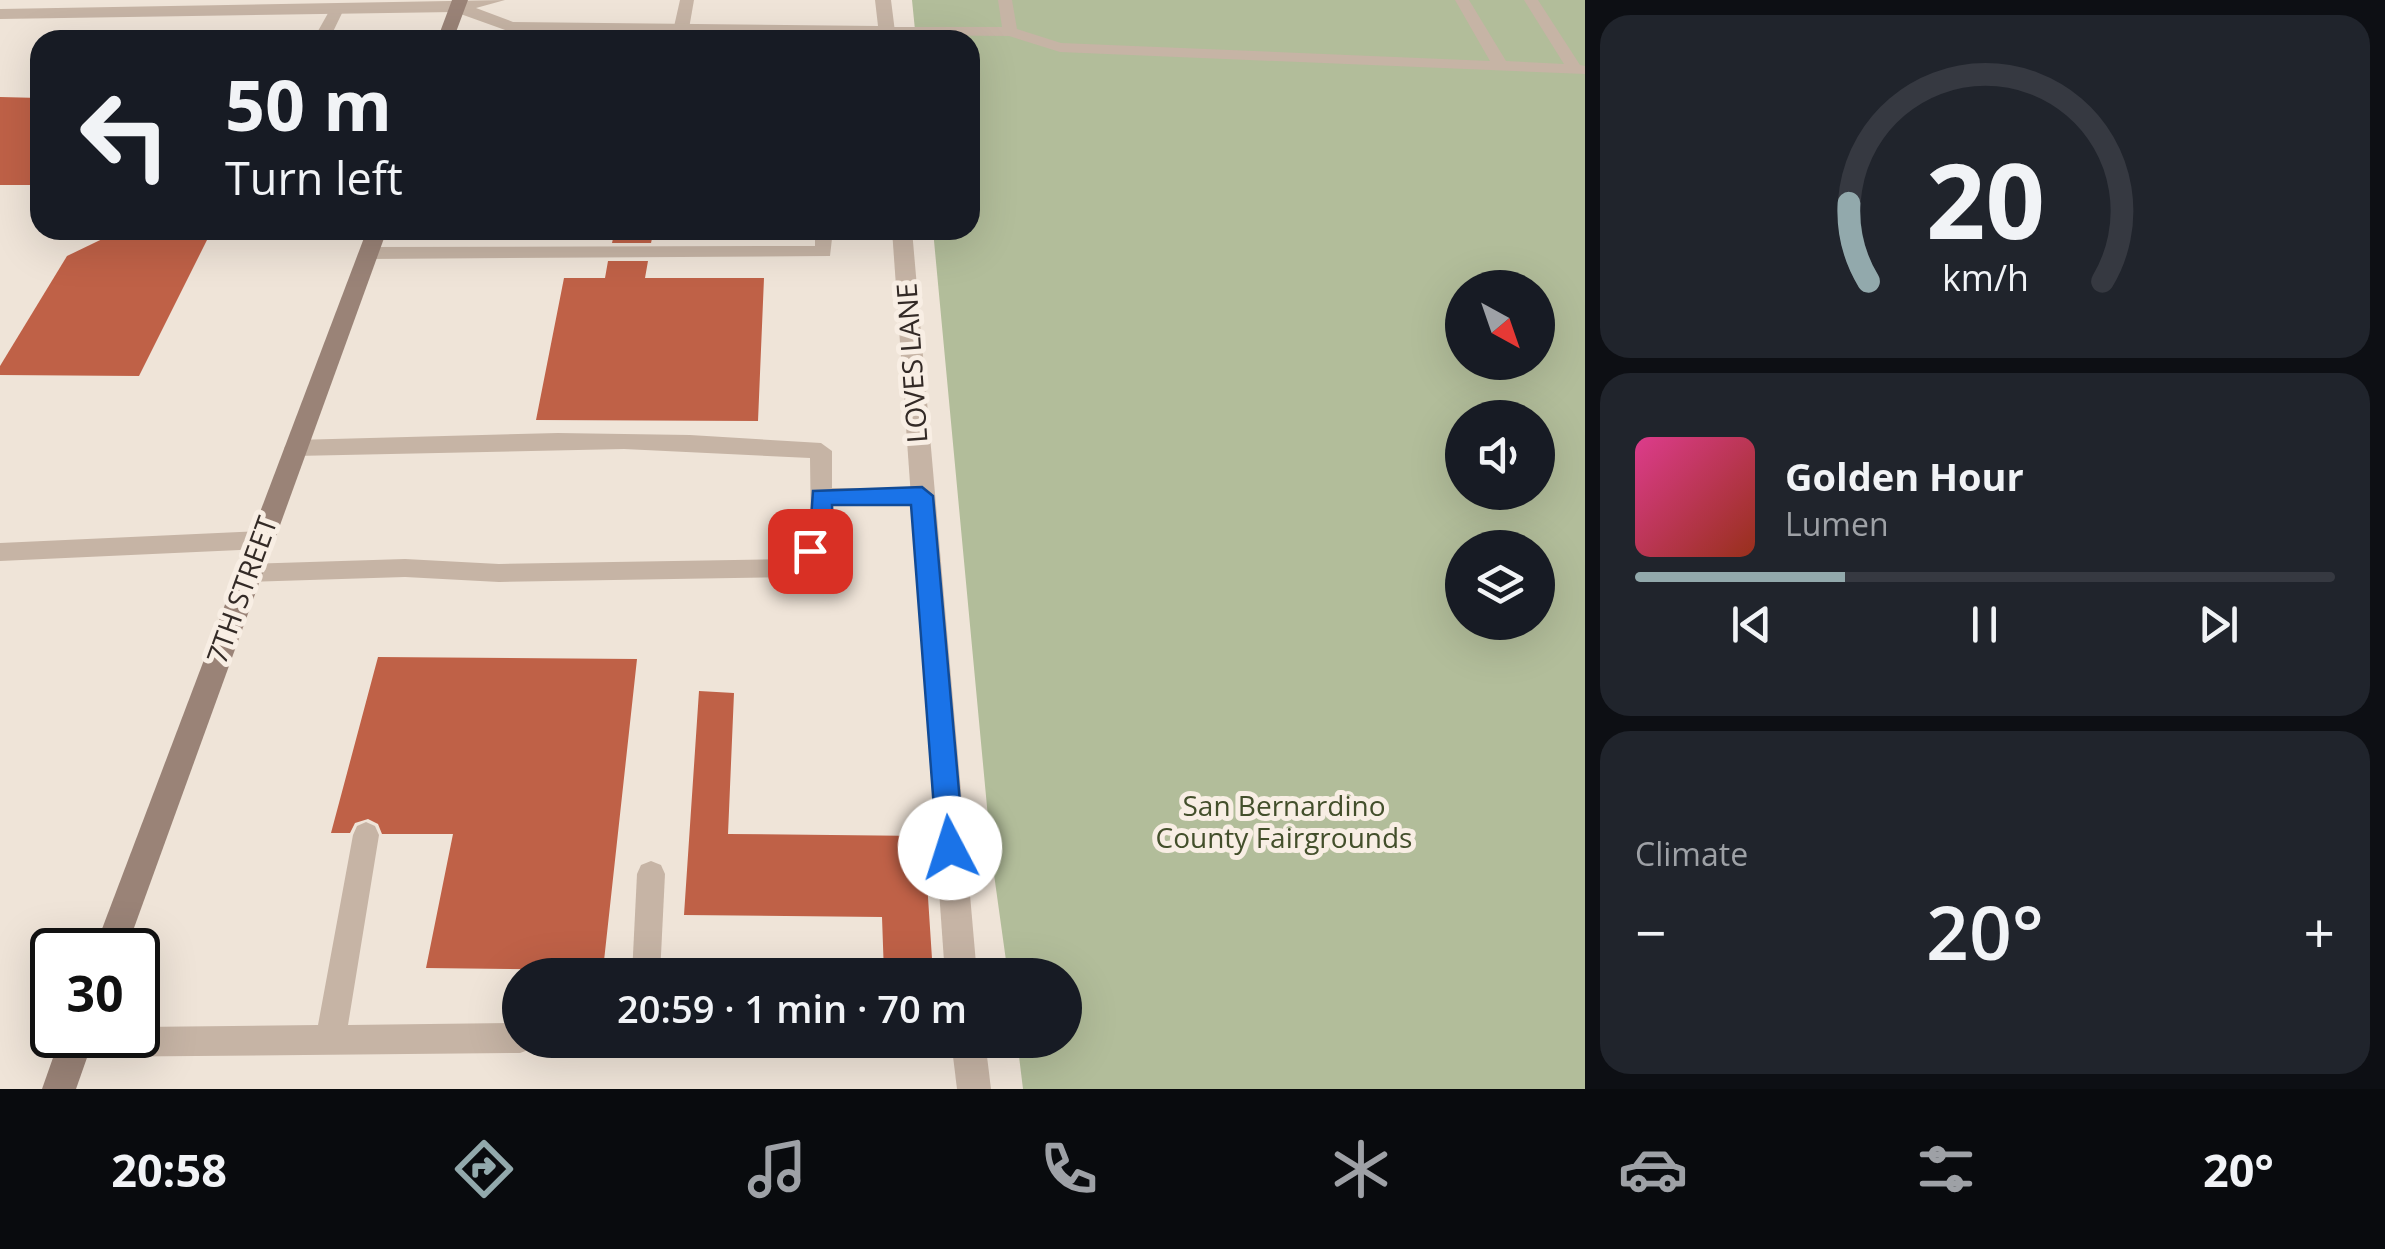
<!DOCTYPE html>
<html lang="en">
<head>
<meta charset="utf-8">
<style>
	:root { --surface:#171b24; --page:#20242c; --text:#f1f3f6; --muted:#9ea1a6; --line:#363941; --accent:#92a9ac }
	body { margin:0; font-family:"Open Sans",sans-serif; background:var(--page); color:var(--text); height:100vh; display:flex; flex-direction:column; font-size:38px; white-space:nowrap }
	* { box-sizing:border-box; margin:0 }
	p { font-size:32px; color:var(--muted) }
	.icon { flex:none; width:55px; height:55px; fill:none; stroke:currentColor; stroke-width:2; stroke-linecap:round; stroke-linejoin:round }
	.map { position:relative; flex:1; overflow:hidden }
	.drawer { display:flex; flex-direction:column; gap:15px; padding:15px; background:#0d0f14; width:800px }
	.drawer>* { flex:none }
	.hud { position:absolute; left:30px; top:30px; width:950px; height:210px; border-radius:30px; box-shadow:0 10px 40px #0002; background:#171b24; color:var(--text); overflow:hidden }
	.needle { width:65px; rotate:140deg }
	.controls { position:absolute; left:1445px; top:270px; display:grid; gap:20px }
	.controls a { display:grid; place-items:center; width:110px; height:110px; border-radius:50%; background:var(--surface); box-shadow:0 10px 40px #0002; font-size:50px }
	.speed { position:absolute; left:30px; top:928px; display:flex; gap:20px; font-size:50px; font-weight:700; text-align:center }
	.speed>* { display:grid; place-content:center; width:130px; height:130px; border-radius:50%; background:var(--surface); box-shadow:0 10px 40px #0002; line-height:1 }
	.speed .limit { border:5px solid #111; border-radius:15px; background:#fff; color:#111 }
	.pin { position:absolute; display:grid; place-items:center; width:85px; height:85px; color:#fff; margin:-42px; border-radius:20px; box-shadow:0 5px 15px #0006 }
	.me { position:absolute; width:110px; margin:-55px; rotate:355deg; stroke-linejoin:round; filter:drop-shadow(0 0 8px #0008) }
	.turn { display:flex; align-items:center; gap:35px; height:210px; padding:0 30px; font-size:45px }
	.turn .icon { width:130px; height:130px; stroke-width:2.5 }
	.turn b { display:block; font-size:70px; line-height:85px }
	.big { font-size:75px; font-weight:600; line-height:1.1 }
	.drawer .card { flex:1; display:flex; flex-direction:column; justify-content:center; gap:15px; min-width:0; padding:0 35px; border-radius:30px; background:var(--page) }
	.drawer .dial { align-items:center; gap:0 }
	.dial svg { height:260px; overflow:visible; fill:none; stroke:var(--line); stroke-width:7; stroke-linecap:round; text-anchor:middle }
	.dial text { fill:var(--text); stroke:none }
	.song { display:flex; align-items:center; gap:30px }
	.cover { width:120px; height:120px; border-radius:15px; background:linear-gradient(135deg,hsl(330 70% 55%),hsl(10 70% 35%)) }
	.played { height:10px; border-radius:5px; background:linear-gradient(90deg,var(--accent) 30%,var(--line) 30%) }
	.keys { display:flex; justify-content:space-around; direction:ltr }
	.heat { display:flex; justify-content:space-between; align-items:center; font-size:55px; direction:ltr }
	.trip { position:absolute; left:502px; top:958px; width:580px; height:100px; border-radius:50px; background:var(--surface); box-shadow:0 10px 40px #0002; font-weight:600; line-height:100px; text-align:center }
	.menu { display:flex; height:160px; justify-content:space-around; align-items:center; background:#090b0e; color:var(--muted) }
	.menu .icon { width:70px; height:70px }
	.menu .on { color:var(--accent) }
	.menu b { font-size:45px; color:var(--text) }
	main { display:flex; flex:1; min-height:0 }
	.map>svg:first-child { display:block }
	.green { fill:#b2bd9a; fill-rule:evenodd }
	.building { fill:#bf6147 }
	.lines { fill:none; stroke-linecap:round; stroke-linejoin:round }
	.lane { fill:#c6b4a5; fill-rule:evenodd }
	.street { fill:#c6b4a5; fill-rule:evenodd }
	.secondary { fill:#9a8377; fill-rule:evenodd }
	.route { fill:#1a73e8; stroke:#114b97; stroke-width:2.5 }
	.labels { text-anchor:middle; stroke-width:10; stroke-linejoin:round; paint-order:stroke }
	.street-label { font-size:28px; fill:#332a26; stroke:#f8eee4 }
	.park-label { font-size:28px; fill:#434f2b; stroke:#f8eee4 }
</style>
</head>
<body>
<main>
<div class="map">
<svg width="1585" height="1089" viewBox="0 0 1585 1089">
	<rect width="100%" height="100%" fill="#efe4d8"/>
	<path class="green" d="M912,0H1585V1089H1023L1017,1040H1065V975H1008L992,860L933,230H970V40H916ZM1462,288H1538V362H1462ZM1462,418H1538V492H1462ZM1462,548H1538V622H1462Z"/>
	<g class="building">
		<polygon points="0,97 40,98 40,185 0,185"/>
		<polygon points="121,230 212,230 139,376 0,375 0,366 67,256"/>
		<polygon points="615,230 654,230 651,243 612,243"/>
		<polygon points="608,261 648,261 645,278 764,278 758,421 536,420 564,278 605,278"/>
		<polygon points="378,657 637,659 603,970 426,968 453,834 382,834 378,824 368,819 355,823 350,833 331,833"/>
		<polygon points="699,691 734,693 728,834 924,836 933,974 884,974 882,917 684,915"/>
	</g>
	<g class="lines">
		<g class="lane">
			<polygon points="680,0 694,0 687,40 671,40"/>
			<polygon points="998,0 1012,0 1017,29 1061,43 1490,61 1455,0 1469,0 1506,61 1564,64 1524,0 1538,0 1580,65 1585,66 1585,74 1060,52 1009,36 888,35 881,31 888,27 1002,27"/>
			<polygon points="332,6 344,9 329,40 313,40"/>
			<polygon points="815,230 833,230 830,256 369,259 360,253 369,247 815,246"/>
			<path d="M558,433L690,435L821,443L832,451V488H922L933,496L922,504L833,505C833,531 826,568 798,577L499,582L405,577L248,582L240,580L237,573L240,566L248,564L405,559L499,564L792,559L811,533L810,458L624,449L295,456L284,448L295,440Z"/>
			<polygon points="261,531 269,534 272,540 269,546 261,549 0,561 0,543"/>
			<polygon points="366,822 375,826 379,835 348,1025 520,1023 520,1040 534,1040 531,1049 520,1053 76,1057 65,1053 61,1042 64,1035 138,1035 138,1027 318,1025 353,835 357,826"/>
			<polygon points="651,861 661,865 665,874 660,975 632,975 637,874 641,865"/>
		</g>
		<g class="street">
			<polygon points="505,0 476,8 513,22 878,26 875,0 891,0 896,40 880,40 879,36 511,32 455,12 0,19 0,9"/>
			<polygon points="892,230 912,230 977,975 945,975"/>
			<polygon points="951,1040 985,1040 991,1089 957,1089"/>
		</g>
		<g class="secondary">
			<polygon points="452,0 468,0 453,40 437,40"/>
			<polygon points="367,230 387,230 126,950 94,950"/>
			<polygon points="61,1035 95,1035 76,1089 42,1089"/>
		</g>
	</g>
	<path class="route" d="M922,487L933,496L964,848L960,857L950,861L941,857L937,848L911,505H832C833,527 834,551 810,560L798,551L810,533L813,491Z"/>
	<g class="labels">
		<g class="street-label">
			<text transform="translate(912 363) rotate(-94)" y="10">LOVES LANE</text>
			<text transform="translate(242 590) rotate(-70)" y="10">7TH STREET</text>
		</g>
		<g class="park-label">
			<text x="1284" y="816">San Bernardino<tspan x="1284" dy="32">County Fairgrounds</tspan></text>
		</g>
	</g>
</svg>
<div class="controls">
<a><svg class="needle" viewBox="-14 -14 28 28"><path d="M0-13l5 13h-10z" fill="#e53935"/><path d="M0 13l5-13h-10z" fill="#9ea1a6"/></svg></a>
<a><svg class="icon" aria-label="sound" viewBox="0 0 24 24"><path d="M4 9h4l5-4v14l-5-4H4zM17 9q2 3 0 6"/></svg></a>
<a><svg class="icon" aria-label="layers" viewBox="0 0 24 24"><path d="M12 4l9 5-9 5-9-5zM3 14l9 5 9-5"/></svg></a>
</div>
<div class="speed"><div class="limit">30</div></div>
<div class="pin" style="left:810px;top:551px;background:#d93025"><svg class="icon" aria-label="arrive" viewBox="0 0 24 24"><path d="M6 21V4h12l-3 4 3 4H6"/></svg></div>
<svg class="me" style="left:950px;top:848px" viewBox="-20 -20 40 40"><circle r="19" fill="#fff"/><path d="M0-13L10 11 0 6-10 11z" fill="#1a73e8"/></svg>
<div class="trip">20:59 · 1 min · 70 m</div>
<div class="hud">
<div class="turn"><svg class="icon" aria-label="left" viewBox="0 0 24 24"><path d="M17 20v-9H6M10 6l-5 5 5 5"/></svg><div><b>50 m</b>Turn left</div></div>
</div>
</div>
<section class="drawer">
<div class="card dial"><svg viewBox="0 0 100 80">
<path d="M14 69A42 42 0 1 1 86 69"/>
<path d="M14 69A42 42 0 0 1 8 45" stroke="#92a9ac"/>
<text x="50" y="56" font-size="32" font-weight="700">20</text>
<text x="50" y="72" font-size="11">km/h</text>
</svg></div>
<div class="card">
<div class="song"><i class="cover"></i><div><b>Golden Hour</b><p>Lumen</p></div></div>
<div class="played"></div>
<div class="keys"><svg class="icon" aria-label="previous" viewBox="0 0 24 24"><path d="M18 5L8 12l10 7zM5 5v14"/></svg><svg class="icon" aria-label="pause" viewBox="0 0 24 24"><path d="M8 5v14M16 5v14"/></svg><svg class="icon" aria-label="next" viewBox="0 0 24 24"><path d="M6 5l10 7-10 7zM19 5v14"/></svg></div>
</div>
<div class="card"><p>Climate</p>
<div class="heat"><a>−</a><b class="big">20°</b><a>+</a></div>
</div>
</section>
</main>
<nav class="menu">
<b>20:58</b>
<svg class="icon on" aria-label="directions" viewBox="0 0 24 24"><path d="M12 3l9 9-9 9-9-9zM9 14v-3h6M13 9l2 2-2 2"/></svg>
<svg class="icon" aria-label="music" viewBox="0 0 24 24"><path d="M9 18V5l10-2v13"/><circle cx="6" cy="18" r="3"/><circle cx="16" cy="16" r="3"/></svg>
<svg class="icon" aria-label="phone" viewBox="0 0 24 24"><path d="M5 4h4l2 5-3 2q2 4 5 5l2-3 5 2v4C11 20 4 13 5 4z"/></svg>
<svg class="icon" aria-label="climate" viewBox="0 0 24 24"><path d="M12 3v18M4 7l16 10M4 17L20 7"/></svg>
<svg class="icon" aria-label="car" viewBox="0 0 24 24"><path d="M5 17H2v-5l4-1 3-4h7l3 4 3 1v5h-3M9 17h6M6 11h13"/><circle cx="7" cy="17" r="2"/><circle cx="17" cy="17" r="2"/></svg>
<svg class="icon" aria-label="filters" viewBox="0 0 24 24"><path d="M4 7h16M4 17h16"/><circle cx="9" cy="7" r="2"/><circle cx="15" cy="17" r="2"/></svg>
<b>20°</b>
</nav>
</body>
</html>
